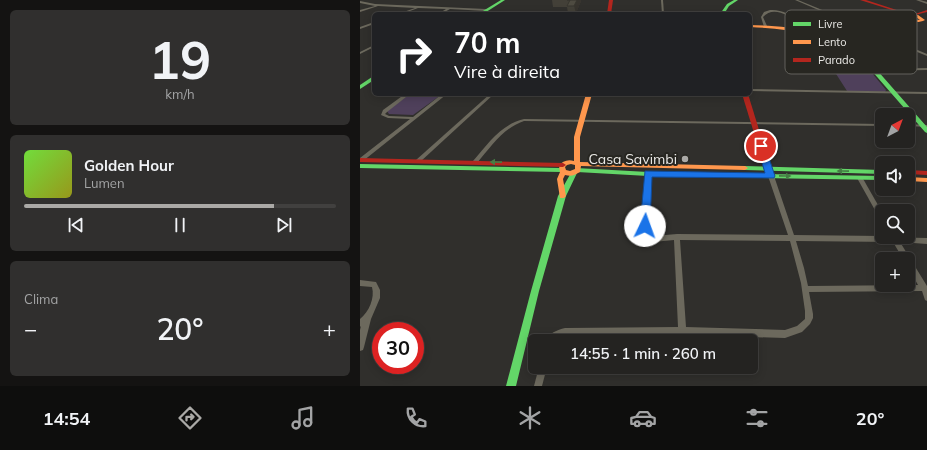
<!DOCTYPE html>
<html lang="pt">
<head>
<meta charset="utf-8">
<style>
	:root { --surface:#242321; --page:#302f2e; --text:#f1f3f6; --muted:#a3a4a5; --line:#41403f; --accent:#aaa9a6 }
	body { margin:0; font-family:Mulish,sans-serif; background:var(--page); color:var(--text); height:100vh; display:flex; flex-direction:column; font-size:15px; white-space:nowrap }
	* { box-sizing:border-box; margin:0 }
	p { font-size:13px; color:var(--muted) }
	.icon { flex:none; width:22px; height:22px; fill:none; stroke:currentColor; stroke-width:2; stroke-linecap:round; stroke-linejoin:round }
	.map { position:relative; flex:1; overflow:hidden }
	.sheet { display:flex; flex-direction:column; gap:10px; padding:10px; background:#141312; width:360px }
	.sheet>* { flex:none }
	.guide { position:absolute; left:12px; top:12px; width:380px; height:84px; border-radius:6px; box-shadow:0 2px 10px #0003,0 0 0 1px var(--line); background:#202124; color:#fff; overflow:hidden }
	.needle { width:26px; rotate:41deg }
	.buttons { position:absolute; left:515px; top:108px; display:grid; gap:8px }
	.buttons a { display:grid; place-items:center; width:40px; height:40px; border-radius:6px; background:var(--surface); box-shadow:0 2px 10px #0003,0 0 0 1px var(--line); font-size:20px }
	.speed { position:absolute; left:12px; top:322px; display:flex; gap:8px; font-size:20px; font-weight:700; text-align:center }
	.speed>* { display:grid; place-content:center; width:52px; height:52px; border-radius:50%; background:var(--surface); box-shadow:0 2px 10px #0003,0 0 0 1px var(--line); line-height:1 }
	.speed .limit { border:6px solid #d22; background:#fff; color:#111 }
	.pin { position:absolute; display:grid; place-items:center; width:34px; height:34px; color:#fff; margin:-17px; border:2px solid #fff; border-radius:50%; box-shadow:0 1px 4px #0007 }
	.me { position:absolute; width:44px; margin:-22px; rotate:3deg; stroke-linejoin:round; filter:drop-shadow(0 0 3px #0008) }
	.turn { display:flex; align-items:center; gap:14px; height:84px; padding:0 16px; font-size:18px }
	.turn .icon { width:52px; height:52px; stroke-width:2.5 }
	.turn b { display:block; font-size:28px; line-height:34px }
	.big { font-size:30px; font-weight:600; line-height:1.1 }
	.sheet .widget { flex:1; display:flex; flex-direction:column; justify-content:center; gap:6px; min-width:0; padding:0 14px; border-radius:6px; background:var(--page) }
	.sheet .dial { align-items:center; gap:0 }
	.dial b { font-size:52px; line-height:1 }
	.song { display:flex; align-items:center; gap:12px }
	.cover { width:48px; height:48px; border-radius:6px; background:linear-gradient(135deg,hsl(100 70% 55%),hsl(60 70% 35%)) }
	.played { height:4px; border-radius:2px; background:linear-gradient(90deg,var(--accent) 80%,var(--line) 80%) }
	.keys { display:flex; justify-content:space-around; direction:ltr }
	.heat { display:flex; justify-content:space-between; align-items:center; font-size:22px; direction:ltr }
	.trip { position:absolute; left:168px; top:334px; width:230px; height:40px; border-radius:6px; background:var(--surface); box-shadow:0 2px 10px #0003,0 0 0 1px var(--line); font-weight:600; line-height:40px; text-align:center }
	.tabs { display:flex; height:64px; justify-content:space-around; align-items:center; background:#0e0e0d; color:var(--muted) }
	.tabs .icon { width:28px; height:28px }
	.tabs .active { color:var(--accent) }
	.tabs b { font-size:18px; color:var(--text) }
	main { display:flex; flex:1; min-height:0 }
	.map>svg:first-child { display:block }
	.green { fill:#4f405b }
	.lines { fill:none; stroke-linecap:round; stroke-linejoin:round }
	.street { fill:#6c695d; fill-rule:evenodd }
	.fast { fill:#63d668; fill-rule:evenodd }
	.slow { fill:#ff974d; fill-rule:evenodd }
	.jam { fill:#b3261e; fill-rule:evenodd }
	.wall { fill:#434038 }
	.shaded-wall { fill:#37342e }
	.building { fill:#4e4b41; stroke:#37342e }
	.oneway { fill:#457e44 }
	.route { fill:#1a73e8; stroke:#114b97 }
	.poi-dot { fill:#aaa9a6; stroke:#272621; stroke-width:1.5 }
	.labels { text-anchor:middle; stroke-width:4; stroke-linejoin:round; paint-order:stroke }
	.poi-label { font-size:14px; fill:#ebeae7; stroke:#272621; text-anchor:end }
	.key { fill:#272621; stroke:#62615c; stroke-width:1 }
	.key-label { font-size:11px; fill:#ebeae7 }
</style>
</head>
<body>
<main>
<section class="sheet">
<div class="widget dial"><b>19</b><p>km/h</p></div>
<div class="widget">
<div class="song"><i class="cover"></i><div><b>Golden Hour</b><p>Lumen</p></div></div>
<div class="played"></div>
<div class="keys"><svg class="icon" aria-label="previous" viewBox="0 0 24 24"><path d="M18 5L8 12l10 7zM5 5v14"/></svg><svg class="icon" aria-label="pause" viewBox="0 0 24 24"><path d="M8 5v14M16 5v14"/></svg><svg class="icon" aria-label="next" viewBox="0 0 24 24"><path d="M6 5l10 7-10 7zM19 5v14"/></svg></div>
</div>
<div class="widget"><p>Clima</p>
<div class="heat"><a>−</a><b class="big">20°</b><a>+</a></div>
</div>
</section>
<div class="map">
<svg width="567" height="386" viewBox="0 0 567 386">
	<rect width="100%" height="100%" fill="#302f2c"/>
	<g class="green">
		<polygon points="480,50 492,56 497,55 526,90 525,92 487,91 471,66 447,54 452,52 465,57"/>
		<polygon points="50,94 81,94 81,95 53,115 29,114 27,111"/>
	</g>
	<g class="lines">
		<g class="street">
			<polygon points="301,0 303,0 304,14 302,14"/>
			<polygon points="435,0 438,0 513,31 510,32"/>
			<polygon points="556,0 560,0 567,2 567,4"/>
			<polygon points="0,1 15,4 126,9 127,10 126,11 90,9 81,14 78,14 86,9 58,8 42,14 38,14 55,8 18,6 0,12 0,10 15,6 0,3"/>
			<path d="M410,10C421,9 431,15 441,21L443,29L440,30L439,22C429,16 413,5 403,17L407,26L404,27L401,17L404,12Z"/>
			<polygon points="14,22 14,24 0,29 0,27"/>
			<polygon points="517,33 567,54 567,56 516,35 515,34"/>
			<polygon points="14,45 14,47 0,54 0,52"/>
			<polygon points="567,68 567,70 514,71 512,70 514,69"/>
			<polygon points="390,89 567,92 567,94 390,91"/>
			<polygon points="45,94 50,94 27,112 25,114 29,116 53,117 82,94 87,94 3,161 0,161 0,158 50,119 28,118 21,115 23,110"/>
			<polygon points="130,94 134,94 60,162 56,162 55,161 56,160"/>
			<path d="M164,119L522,124V126L164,121C143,128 131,147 117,163H113L112,162L113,161C129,143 140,125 164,119Z"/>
			<polygon points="548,124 567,125 567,127 548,126"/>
			<path d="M288,172L291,174L288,232L289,234L294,236L317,234L428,235L408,176L411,174L414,176L434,235L522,236V237L567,238V244L540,242L567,286V301L565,300L562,291L449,292L453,314V318L450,324L442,332L425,338L322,335L205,336L199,337L195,341H185C189,333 197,330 205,328L318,327L314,240L293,242L285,238L282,232L285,174ZM320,240L430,241L441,283L445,311V319L437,326L425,330L326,327ZM436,241L533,242L543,259H548V267L558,285L448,286L444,268Z"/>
			<polygon points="500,176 502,177 522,212 522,219 520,219 497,178"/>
			<path d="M0,280L16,282L20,290V298L11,319L4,347L3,350L0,351V330L1,326L0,327V319C9,312 15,298 12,287L0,286Z"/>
			<polygon points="179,367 187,367 182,386 174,386"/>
		</g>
		<g class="fast">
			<polygon points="141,0 145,0 123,14 118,14"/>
			<polygon points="374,0 378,0 369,6 364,14 360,14 367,4"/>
			<polygon points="553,20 556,21 500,42 497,46 502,53 567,127 567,133 565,132 498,55 493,46 497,40"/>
			<polygon points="12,77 14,77 14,80 0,89 0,85"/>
			<polygon points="0,164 201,168 204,170 201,172 0,168"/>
			<polygon points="383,166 522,170 522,174 385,170 383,170 382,168"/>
			<polygon points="216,168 288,172 522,176 522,180 288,176 217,172 217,173 206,196 179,291 156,386 146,386 171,291 198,196 212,171 215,171"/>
		</g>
		<g class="slow">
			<path d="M548,14L558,15L565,20C557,24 549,22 543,16ZM548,16L556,17L560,20L552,19Z"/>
			<path d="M390,25C426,26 472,29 500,53L496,54C462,33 430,29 390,27Z"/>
			<path d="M507,32H508V34C499,36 486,42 476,38L478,37H488Z"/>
			<path d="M226,94H232L220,137V162L385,166L388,168L385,170L221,166L220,172C214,175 212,177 205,175L203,179L206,196L204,198H200L197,179L200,172L199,166C202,161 208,159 214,161V137ZM211,164L215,165V169L210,171L206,170L205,167L207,165Z"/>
			<polygon points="548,177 567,178 567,182 548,181"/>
		</g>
		<g class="jam">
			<polygon points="249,0 253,0 251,14 247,14"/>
			<polygon points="500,0 506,0 552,15 567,10 567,12 551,16"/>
			<polygon points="382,94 388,94 412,172 411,174 409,174 406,172"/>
			<polygon points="0,158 203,163 206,165 203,167 0,162"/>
			<polygon points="548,170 567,171 567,175 548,174"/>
		</g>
	</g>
	<g class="wall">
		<polygon points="192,0 221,0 221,1 216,13 208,13 207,7 193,7"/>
		<polygon points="481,43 478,49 462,54 454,50 457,44"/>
	</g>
	<g class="shaded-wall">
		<polygon points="217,0 221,0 221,1 216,13 214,6"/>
		<polygon points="481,43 478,49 462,54 465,48"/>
	</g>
	<polygon class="building" points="207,0 217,0 214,6 207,6 210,0"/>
	<defs><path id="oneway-solid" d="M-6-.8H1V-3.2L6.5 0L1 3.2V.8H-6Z"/></defs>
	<g class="oneway">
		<use href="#oneway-solid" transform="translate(136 162) rotate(-179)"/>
		<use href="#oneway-solid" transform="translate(483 171) rotate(-179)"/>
		<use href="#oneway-solid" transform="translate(425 176) rotate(1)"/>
	</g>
	<polygon class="route" points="401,143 405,146 415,176 414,178 292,177 290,226 289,229 285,230 282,229 280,226 285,171 405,173 397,146"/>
	<circle class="poi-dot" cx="325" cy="159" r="4"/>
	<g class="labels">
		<g class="poi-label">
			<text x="317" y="164">Casa Savimbi</text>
		</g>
	</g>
	<rect x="425" y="10" width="132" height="64" rx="6" class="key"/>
	<rect x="433" y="22" width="18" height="4" fill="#63d668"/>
	<rect x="433" y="40" width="18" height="4" fill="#ff974d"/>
	<rect x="433" y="58" width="18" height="4" fill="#b3261e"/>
	<g class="key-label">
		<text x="458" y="28">Livre</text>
		<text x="458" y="46">Lento</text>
		<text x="458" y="64">Parado</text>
	</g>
</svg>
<div class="buttons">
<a><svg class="needle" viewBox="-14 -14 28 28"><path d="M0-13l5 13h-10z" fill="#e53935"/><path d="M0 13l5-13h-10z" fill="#a3a4a5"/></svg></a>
<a><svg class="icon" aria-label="sound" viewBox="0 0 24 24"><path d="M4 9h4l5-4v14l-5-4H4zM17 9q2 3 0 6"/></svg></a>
<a><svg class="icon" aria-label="search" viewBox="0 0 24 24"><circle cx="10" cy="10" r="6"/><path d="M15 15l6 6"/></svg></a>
<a>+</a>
</div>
<div class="speed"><div class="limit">30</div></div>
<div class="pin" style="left:401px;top:146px;background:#d93025"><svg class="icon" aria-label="arrive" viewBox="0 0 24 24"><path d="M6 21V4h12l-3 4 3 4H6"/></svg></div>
<svg class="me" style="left:285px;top:226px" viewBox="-20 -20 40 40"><circle r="19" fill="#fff"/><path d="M0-13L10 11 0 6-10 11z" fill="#1a73e8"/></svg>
<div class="trip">14:55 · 1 min · 260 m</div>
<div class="guide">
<div class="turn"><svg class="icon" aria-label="right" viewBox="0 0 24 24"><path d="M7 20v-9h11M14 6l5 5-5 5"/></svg><div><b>70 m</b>Vire à direita</div></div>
</div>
</div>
</main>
<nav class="tabs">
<b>14:54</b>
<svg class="icon active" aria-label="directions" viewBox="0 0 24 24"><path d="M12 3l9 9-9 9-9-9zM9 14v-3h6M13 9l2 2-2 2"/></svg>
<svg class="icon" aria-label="music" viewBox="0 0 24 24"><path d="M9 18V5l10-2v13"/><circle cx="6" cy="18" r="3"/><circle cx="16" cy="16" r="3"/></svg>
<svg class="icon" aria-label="phone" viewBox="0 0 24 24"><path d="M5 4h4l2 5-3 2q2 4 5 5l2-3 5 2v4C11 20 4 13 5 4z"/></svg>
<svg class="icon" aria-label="climate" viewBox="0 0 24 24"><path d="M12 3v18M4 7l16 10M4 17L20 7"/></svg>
<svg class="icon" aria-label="car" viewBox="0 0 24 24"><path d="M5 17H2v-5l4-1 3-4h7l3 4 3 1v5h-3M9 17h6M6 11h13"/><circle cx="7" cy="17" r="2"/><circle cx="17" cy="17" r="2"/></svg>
<svg class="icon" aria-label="filters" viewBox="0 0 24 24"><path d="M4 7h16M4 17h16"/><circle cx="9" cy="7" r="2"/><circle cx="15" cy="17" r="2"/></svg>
<b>20°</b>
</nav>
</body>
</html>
